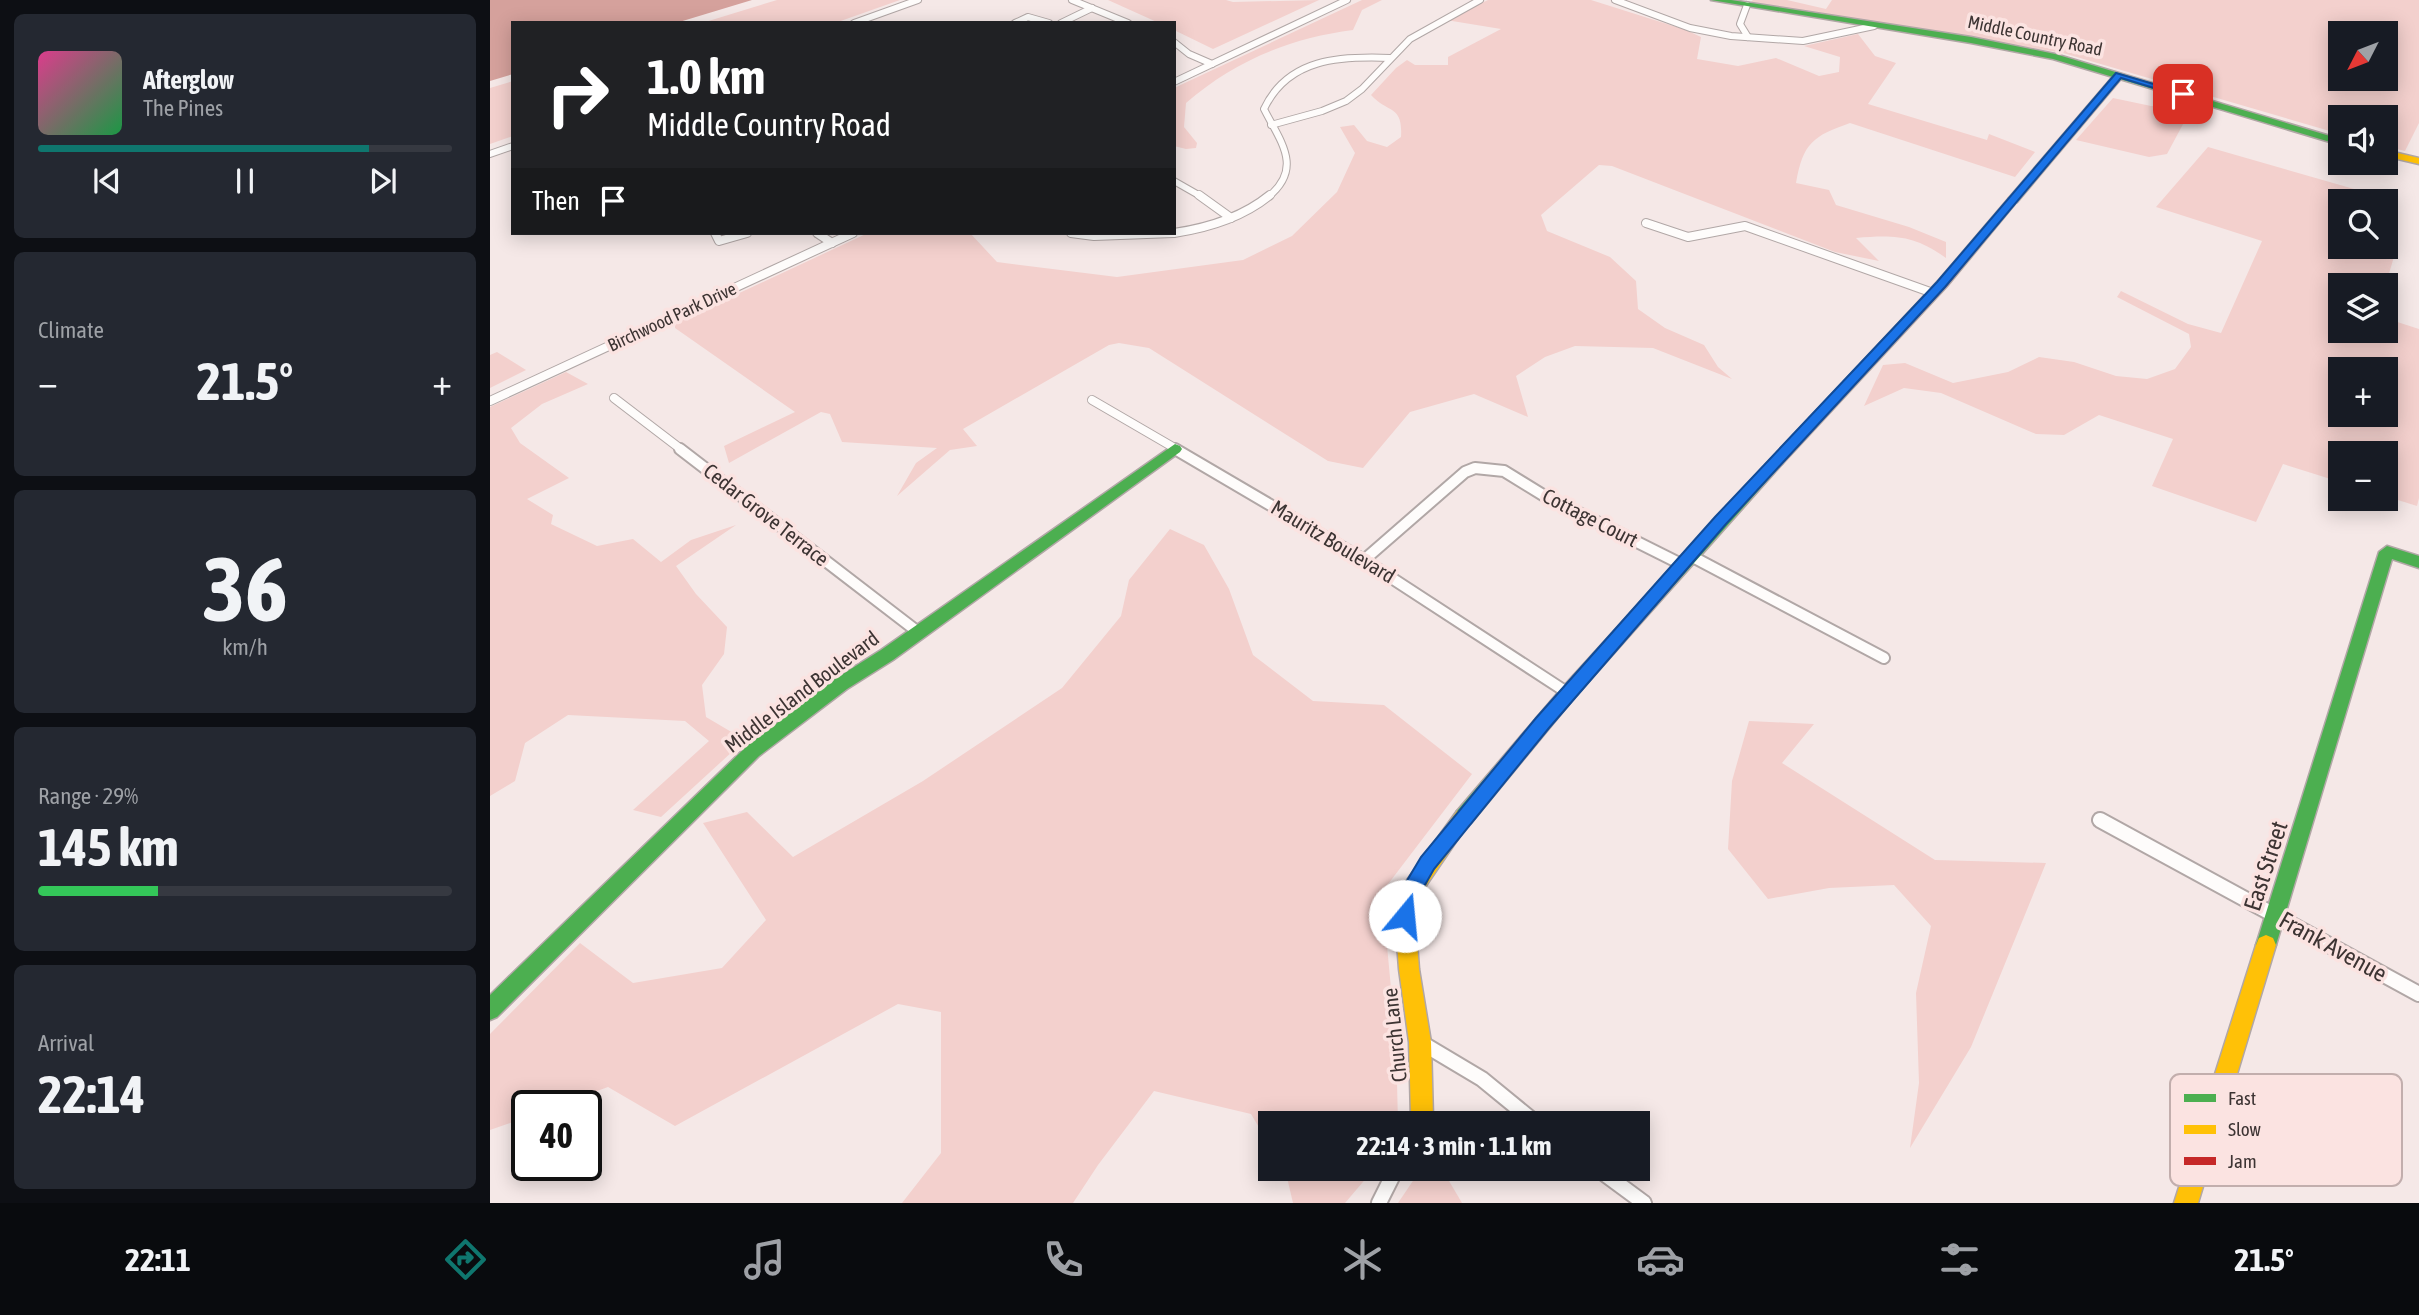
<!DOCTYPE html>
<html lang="en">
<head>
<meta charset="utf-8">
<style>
	:root { --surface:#171b24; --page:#242831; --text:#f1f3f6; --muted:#9ea1a6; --line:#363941; --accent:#0f766e }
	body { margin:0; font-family:"Asap Condensed",sans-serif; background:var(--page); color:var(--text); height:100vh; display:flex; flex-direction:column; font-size:26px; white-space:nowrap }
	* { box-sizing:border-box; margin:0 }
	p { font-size:23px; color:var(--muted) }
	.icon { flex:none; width:38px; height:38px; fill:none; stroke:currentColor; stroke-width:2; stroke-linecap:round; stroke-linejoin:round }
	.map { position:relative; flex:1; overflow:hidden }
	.panel { display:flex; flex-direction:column; gap:14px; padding:14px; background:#0d0f14; width:490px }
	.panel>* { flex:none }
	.guide { position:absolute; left:21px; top:21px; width:665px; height:214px; border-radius:0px; box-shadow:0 4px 18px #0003; background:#202124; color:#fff; overflow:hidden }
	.needle { width:46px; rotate:228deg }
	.tools { position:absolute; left:1838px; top:21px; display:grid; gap:14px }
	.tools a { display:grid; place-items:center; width:70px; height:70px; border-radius:0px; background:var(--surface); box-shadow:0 4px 18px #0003; font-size:35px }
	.speed { position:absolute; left:21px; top:1090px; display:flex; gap:14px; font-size:35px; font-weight:700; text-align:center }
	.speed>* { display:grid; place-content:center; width:91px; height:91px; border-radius:50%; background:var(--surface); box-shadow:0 4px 18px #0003; line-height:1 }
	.speed .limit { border:4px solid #111; border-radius:10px; background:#fff; color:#111 }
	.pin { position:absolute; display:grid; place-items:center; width:60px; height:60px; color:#fff; margin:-30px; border-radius:14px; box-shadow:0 4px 10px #0006 }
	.me { position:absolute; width:77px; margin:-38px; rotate:17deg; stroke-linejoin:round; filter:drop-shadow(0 0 5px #0008) }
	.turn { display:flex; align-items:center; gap:24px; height:147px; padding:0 21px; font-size:32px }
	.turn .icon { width:91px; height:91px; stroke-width:2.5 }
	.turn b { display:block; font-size:49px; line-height:60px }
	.then { display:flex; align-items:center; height:66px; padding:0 21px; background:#0003; gap:14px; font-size:26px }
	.big { font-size:52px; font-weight:700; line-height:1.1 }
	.panel .tile { flex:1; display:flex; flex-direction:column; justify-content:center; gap:10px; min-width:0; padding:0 24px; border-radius:10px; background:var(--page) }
	.panel .dial { align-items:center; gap:0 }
	.dial b { font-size:91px; line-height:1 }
	.song { display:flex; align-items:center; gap:21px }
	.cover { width:84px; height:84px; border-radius:10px; background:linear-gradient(135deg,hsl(330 70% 55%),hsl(140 70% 35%)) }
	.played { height:7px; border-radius:4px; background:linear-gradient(90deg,var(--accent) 80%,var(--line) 80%) }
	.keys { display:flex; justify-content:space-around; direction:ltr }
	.heat { display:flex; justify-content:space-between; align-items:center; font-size:38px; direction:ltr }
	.charge { height:10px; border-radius:5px; background:linear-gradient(90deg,#34c759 29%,var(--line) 0) }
	.trip { position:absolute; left:768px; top:1111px; width:392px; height:70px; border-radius:0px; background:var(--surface); box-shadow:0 4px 18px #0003; font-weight:700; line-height:70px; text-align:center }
	.tab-bar { display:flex; height:112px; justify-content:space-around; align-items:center; background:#090b0e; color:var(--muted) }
	.tab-bar .icon { width:49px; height:49px }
	.tab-bar .current { color:var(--accent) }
	.tab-bar b { font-size:32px; color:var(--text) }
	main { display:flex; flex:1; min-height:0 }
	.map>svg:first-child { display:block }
	.green { fill:#f3d0cd; fill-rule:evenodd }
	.water { fill:#d5a19c }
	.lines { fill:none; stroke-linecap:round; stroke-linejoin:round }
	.street-far3-casing { stroke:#b1a7a6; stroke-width:8 }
	.street-far2-casing { stroke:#b1a7a6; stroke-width:10 }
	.street-far1-casing { stroke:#b1a7a6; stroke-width:14 }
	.street-casing { stroke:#b1a7a6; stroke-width:18 }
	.fast-casing { stroke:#b1a7a6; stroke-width:3 }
	.slow-casing { stroke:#b1a7a6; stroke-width:3 }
	.jam-casing { stroke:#b1a7a6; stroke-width:3 }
	.street-far3 { stroke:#fefcfb; stroke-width:6 }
	.street-far2 { stroke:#fefcfb; stroke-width:8 }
	.street-far1 { stroke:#fefcfb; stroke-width:10 }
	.street { stroke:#fefcfb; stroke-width:14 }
	.fast { fill:#4caf50; fill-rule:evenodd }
	.slow { fill:#ffc107; fill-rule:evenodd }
	.jam { fill:#c62828; fill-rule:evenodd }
	.route { fill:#1a73e8; stroke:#114b97; stroke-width:2 }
	.labels { text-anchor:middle; stroke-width:7; stroke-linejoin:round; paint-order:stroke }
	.far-street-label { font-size:18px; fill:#3d3433; stroke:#fbe3e1 }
	.street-label { font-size:21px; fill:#3d3433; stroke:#fbe3e1 }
	.near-street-label { font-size:24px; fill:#3d3433; stroke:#fbe3e1 }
	.key { fill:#fbe3e1; stroke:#c2aead; stroke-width:2 }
	.key-label { font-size:19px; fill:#3d3433 }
</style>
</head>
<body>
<main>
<section class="panel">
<div class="tile">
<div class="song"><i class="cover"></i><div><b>Afterglow</b><p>The Pines</p></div></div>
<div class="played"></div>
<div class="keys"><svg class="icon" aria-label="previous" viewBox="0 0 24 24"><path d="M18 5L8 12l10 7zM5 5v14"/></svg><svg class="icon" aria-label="pause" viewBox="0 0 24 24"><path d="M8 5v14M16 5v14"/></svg><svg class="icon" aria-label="next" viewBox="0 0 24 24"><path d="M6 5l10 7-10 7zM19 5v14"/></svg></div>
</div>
<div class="tile"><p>Climate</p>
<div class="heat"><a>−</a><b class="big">21.5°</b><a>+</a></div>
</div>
<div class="tile dial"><b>36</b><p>km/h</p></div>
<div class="tile"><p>Range · 29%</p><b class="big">145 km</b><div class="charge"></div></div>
<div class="tile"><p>Arrival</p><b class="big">22:14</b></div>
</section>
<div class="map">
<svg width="1929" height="1203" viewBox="0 0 1929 1203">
	<rect width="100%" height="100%" fill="#f5e8e7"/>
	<g class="green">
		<polygon points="287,0 410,0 345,23 212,23"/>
		<polygon points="618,0 736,0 743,2 829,0 723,49 684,30 684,23 669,23"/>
		<path d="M872,0H892L872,10L863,30C800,38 744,61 696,103L694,127L707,143L706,148L696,149L684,146V88Z"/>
		<path d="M998,0H1101L1196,30L1211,37L1207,59L1248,66L1286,58L1329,76L1349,72L1350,57L1314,46L1368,34L1385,56L1406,63L1378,104L1497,140L1499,134L1545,152L1525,177L1360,123C1323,136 1313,143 1306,183L1339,190L1346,205L1419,227L1456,242V258C1424,235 1404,235 1366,238L1389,261L1345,252L1122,166L1109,165L1051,215L1057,231L1120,257L1146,281L1148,309L1175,328L1214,345L1228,367L1242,379L1163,348L1085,346L1055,357L1026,376L1038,417L984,394L920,412L873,468L838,461L659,348L629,343L619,345L473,429L487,446L460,450L407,496L426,463L447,448L352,442L340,414L331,412L239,463L234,446L305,412L185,328V323L378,233H480L507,262L627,277L753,260L802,236L847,192L865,153L850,127L864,125L877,141L897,147L911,137C913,104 898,114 881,95L906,68L917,60L925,65H958V57L1011,29L956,20Z"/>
		<path d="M1263,0H1297L1336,9L1342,0H1929V123L1915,151L1895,146V117H1850V134L1573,53L1261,2ZM1850,33H1895V79H1850Z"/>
		<polygon points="23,81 23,136 0,144 0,88"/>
		<polygon points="1623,98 1661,106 1692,106 1699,113 1677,154 1659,157 1586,140"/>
		<path d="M1718,147L1871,191L1866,201H1850V247H1895L1906,250L1895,287L1850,285V331H1895V318L1929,329V498L1927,506L1895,496V453H1850V482L1793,464L1766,522L1662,486L1683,439L1609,415L1574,435L1546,434L1451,393L1414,388L1374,406L1393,365L1415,363L1463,383L1518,372L1549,357L1584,362L1626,376L1657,379L1685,369L1701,347L1699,334L1627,297L1631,291L1698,324L1731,333L1772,241L1666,207ZM1850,369H1895V415H1850Z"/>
		<polygon points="7,352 36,370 0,388 0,355"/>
		<polygon points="76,372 98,384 52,404 21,428 30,443 79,478 37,499 63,515 61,524 107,546 143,539 171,562 201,540 246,525 186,566 206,594 237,627 234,654 212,685 216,717 255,740 171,817 143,810 219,741 195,721 78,715 35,743 25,781 0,796 0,407"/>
		<polygon points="680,529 714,545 739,589 763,655 823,701 894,705 982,774 892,892 906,1042 908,1123 780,1124 780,1146 761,1114 664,1091 608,1165 583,1203 412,1203 451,1153 451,1012 408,1004 185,1126 118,1087 66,1106 37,1106 37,1117 0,1130 0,1034 90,943 143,983 232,968 276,920 213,823 257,812 303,857 433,781 572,688 631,616 639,580"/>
		<polygon points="1259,721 1324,724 1292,763 1445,860 1556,863 1481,1047 1420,1148 1429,1083 1426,993 1441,926 1404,885 1339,888 1278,899 1238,849 1242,781"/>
		<polygon points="795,1169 884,1169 855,1203 803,1203"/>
		<polygon points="931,1169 952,1169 972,1203 908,1203"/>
	</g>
	<polygon class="water" points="0,0 262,0 186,23 23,23 23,74 0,81"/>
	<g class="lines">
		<defs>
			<g id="street-far3">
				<polyline points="582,0 638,23"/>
				<polyline points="1125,0 1200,28 1241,36 1313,41 1384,26"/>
				<polyline points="1257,5 1250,24 1258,37"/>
				<polyline points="364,23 428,0"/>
				<polyline points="525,23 538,17 559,23"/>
				<polyline points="571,23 602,8"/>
				<polyline points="684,42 699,54 722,64"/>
				<polyline points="684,82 857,0"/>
				<polyline points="781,125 832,111 856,101 872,89 920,39 990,0"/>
				<polyline points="0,154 23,146"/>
				<polyline points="684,181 712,197"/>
				<path d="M778,197C814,168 790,141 774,109C798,58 850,56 900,58"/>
			</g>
			<g id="street-far2">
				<polyline points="709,195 741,218"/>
				<polyline points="1156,223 1198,237 1255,226 1443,293"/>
				<polyline points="225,233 229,241 257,233"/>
				<polyline points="327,233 342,243"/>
				<polyline points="581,233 604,236 683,233"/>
				<path d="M684,233C718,228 753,217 780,195"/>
				<polyline points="124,398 192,450"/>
				<polyline points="602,400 688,450"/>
				<polyline points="0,401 363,233"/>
			</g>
			<g id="street-far1">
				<polyline points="190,449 428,632"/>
				<polyline points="685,449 874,560 1078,693"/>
				<polyline points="1201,556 1394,658"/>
				<polyline points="874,560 975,472 985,468 1014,471 1053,495 1193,565"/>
			</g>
			<g id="street">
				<polyline points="1610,820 1929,994"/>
				<polyline points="930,1042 992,1079 1047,1124"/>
				<polyline points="1108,1169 1154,1203"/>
				<polyline points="889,1203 906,1169"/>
			</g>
			<g id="fast">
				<polygon points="1221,0 1241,0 1481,37 1565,54 1850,139 1850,145 1563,59 1481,43"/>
				<polygon points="685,444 690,446 692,449 690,452 403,660 357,689 269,756 7,1017 0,1020 0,995 257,746 345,679 391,650"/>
				<polygon points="1287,456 1294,461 1292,464 1084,698 981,823 974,825 967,823 965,817 967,811 1072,688 1282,458"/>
				<polygon points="1897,546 1929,556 1929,568 1902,559 1786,945 1783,952 1776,955 1769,952 1766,945 1889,552"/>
			</g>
			<g id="slow">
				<polygon points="1626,73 1634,75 1527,202 1519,202 1519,198"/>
				<polygon points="1895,150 1929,158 1929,164 1895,156"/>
				<polygon points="974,809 981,811 983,817 931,893 925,916 929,969 941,1042 943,1118 941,1124 918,1124 921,1117 919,1042 909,969 905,916 915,883 967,811"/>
				<polygon points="1776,935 1783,938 1786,945 1708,1203 1684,1203 1766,945 1769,938"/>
			</g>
			<polygon id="jam" points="1519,198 1528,200 1457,286 1292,464 1282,464 1280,461 1282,458 1449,280"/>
		</defs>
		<use href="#street-far3" class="street-far3-casing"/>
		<use href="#street-far2" class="street-far2-casing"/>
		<use href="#street-far1" class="street-far1-casing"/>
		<use href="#street" class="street-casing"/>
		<use href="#fast" class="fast-casing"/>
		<use href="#slow" class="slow-casing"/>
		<use href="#jam" class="jam-casing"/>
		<use href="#street-far3" class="street-far3"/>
		<use href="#street-far2" class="street-far2"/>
		<use href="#street-far1" class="street-far1"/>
		<use href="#street" class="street"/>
		<use href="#fast" class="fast"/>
		<use href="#slow" class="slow"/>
		<use href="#jam" class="jam"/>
	</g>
	<polygon class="route" points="1626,73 1698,94 1693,97 1631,78 1455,287 1236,524 1059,728 944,869 931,892 922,923 915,926 908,923 905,916 912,889 931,857 1046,718 1225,517 1447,282"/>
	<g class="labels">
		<g class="far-street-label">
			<text transform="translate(1545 36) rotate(12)" y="6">Middle Country Road</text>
			<text transform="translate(182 317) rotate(-25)" y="6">Birchwood Park Drive</text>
		</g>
		<g class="street-label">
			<text transform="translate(276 515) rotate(38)" y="7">Cedar Grove Terrace</text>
			<text transform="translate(1100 518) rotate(27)" y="7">Cottage Court</text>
			<text transform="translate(843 542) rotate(31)" y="7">Mauritz Boulevard</text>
			<text transform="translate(312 692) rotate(-37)" y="7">Middle Island Boulevard</text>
			<text transform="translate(905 1035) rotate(-96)" y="7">Church Lane</text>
		</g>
		<g class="near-street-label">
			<text transform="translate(1776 866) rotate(-72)" y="8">East Street</text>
			<text transform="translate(1843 947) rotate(29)" y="8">Frank Avenue</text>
		</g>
	</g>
	<rect x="1680" y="1074" width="232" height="112" rx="10" class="key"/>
	<rect x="1694" y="1094" width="32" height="8" fill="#4caf50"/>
	<rect x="1694" y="1125" width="32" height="9" fill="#ffc107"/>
	<rect x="1694" y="1157" width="32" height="8" fill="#c62828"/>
	<g class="key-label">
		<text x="1738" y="1105">Fast</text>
		<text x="1738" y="1136">Slow</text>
		<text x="1738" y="1168">Jam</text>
	</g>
</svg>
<div class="tools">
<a><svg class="needle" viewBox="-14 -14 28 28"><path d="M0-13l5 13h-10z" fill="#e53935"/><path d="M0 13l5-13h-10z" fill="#9ea1a6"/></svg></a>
<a><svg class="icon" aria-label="sound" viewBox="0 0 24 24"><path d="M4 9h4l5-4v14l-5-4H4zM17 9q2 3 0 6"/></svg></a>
<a><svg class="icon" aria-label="search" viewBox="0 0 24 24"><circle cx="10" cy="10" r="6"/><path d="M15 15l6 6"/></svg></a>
<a><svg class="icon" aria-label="layers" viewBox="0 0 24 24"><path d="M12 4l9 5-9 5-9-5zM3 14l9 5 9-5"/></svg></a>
<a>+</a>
<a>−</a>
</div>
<div class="speed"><div class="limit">40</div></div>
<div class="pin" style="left:1693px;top:94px;background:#d93025"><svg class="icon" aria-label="arrive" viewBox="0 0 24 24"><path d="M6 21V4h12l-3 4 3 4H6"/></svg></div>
<svg class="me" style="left:915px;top:916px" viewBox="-20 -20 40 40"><circle r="19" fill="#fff"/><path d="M0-13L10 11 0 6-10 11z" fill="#1a73e8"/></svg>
<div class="trip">22:14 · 3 min · 1.1 km</div>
<div class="guide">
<div class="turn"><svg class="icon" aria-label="right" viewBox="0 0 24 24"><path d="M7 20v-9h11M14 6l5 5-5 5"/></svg><div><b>1.0 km</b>Middle Country Road</div></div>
<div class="then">Then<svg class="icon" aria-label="arrive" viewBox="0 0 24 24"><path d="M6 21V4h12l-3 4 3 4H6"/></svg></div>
</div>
</div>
</main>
<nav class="tab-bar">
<b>22:11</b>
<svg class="icon current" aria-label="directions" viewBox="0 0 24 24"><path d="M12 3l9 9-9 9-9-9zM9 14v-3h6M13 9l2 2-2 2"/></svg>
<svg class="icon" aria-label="music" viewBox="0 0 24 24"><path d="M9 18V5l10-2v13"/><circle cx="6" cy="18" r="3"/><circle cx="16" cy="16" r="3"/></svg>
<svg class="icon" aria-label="phone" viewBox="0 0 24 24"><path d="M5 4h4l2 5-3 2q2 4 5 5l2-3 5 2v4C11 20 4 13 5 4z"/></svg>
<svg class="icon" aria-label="climate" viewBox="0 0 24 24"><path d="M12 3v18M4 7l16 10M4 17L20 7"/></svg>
<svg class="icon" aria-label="car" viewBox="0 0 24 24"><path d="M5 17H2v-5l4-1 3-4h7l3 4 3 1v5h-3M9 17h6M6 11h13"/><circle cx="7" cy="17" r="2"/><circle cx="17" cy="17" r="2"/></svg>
<svg class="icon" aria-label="filters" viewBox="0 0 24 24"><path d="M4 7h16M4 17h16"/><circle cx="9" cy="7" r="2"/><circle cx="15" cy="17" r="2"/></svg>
<b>21.5°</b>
</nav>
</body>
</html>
